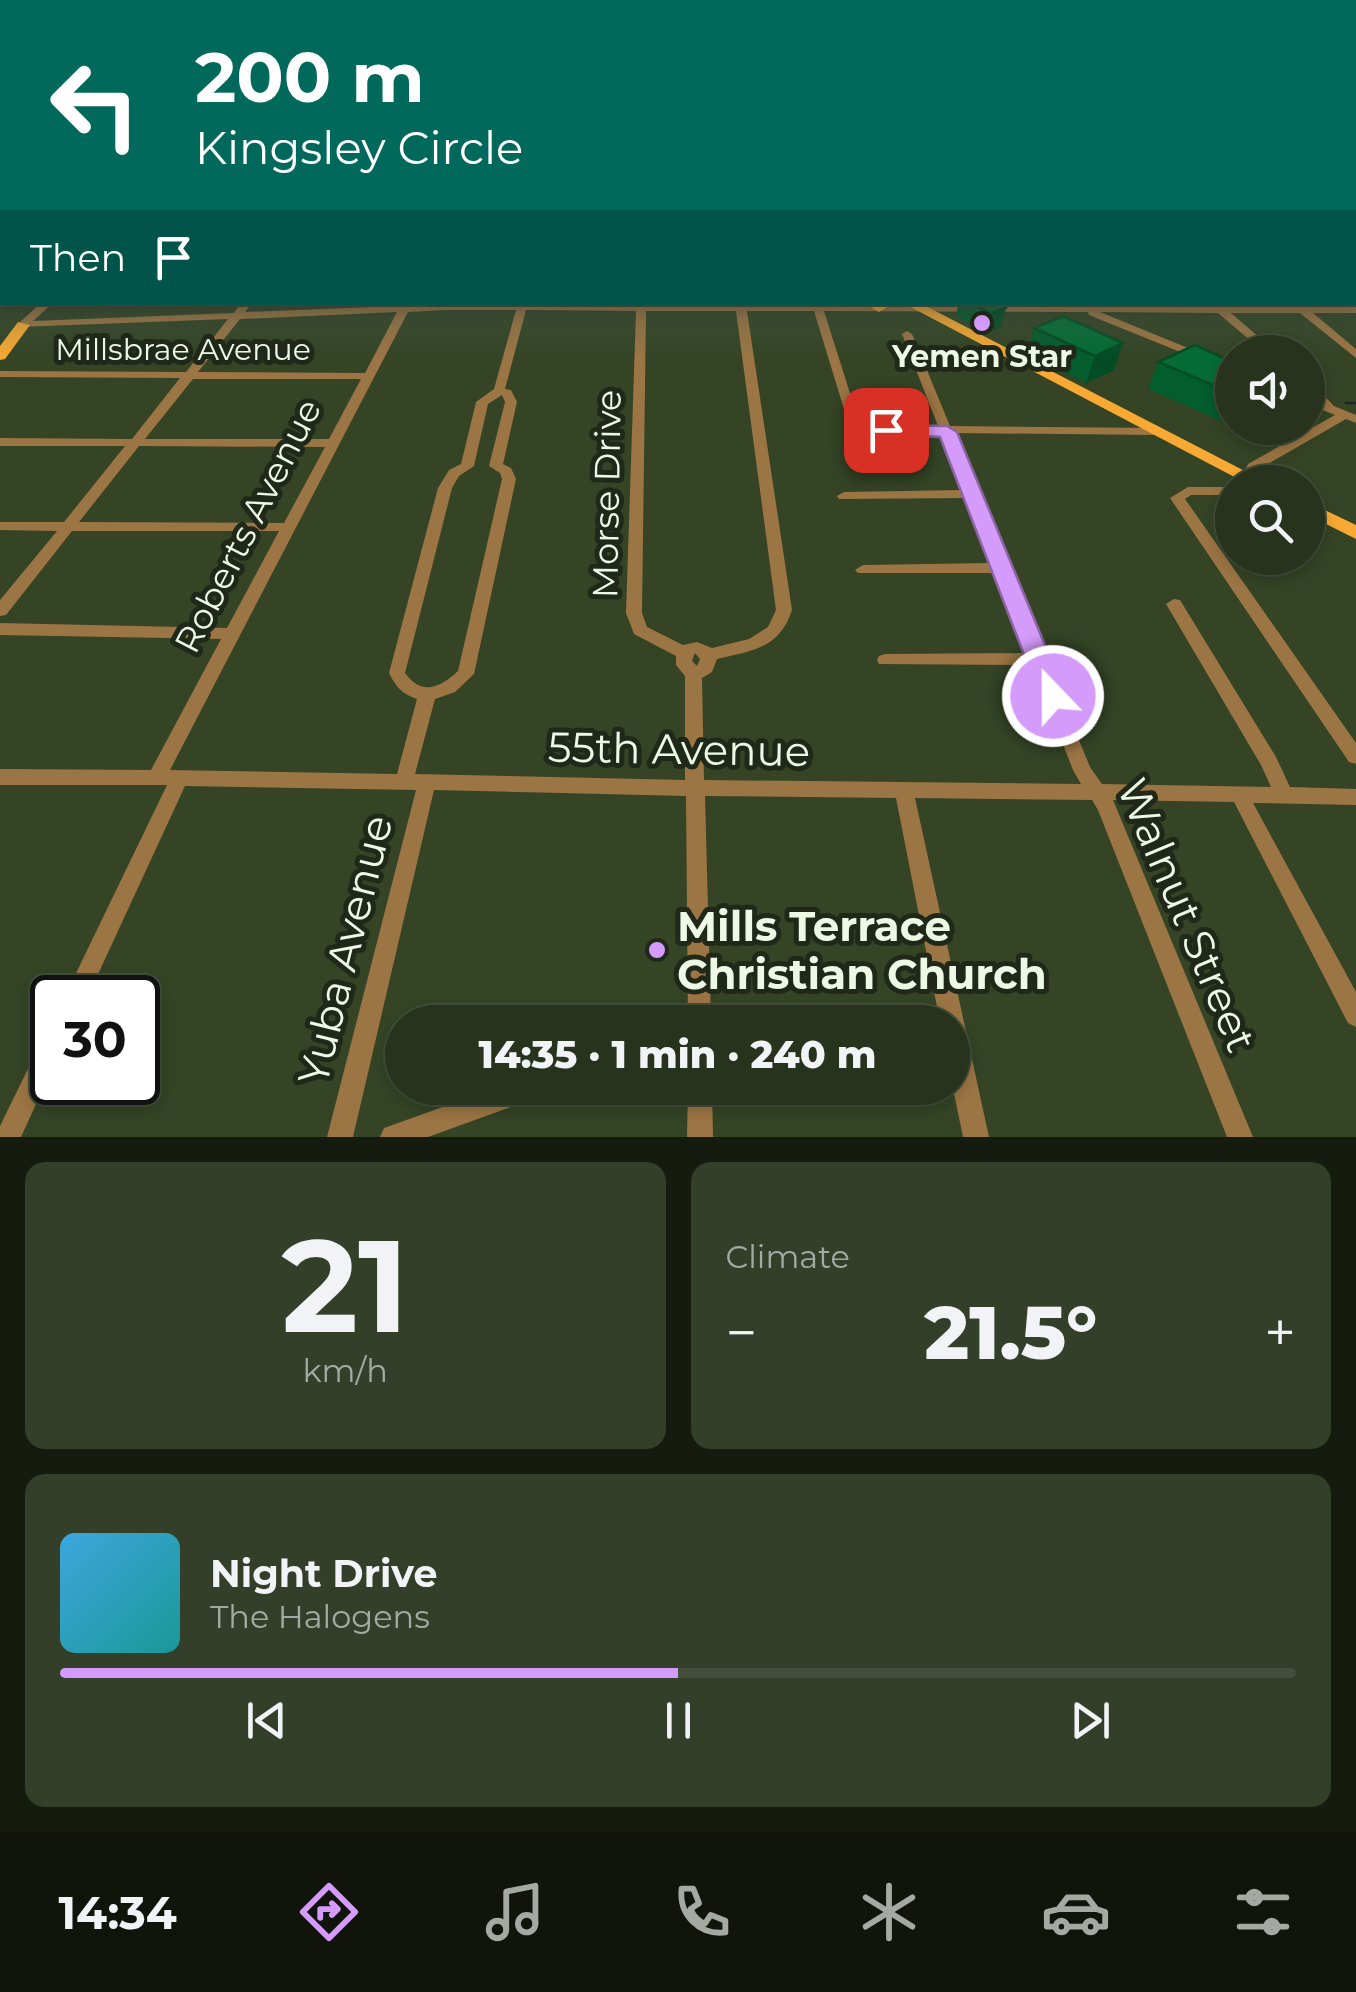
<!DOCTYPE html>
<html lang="en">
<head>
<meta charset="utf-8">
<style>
	:root { --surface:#27331c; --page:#333f29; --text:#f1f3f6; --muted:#a4aaa3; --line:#434e3b; --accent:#d59bfa }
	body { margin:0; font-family:Montserrat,sans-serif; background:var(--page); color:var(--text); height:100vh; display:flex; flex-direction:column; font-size:38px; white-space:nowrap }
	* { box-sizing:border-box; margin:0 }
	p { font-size:32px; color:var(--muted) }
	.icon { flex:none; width:55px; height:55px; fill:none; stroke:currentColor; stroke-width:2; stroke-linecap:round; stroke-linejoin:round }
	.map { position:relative; height:1137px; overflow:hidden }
	.sheet { display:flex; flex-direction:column; gap:25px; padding:25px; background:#151c0f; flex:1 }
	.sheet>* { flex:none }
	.banner { position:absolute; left:0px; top:0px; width:1358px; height:305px; box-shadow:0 5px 15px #0003,0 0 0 2px var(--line); background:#00695c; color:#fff; overflow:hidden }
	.buttons { position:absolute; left:1215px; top:335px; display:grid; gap:20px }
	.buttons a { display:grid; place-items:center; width:110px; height:110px; border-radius:50%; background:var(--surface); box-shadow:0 5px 15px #0003,0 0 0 2px var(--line); font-size:50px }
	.speed { position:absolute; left:30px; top:975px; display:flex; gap:20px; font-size:50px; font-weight:700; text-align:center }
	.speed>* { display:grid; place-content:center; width:130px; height:130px; border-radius:50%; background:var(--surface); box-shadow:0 5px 15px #0003,0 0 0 2px var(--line); line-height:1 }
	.speed .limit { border:5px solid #111; border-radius:15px; background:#fff; color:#111 }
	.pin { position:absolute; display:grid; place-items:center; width:85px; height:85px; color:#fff; margin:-42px; border-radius:20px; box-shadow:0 5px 15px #0006 }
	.me { position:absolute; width:110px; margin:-55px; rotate:338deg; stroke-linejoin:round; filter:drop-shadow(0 0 8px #0008) }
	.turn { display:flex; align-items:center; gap:35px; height:210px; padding:0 30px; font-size:45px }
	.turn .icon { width:130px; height:130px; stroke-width:2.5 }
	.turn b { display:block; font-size:70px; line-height:85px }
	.then { display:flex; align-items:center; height:95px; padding:0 30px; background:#0003; gap:20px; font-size:38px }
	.big { font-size:75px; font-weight:800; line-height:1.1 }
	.sheet .tile { flex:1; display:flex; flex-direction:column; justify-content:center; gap:15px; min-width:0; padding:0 35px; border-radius:20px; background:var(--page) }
	.sheet .dial { align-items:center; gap:0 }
	.dial b { font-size:130px; line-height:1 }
	.song { display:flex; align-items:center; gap:30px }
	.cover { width:120px; height:120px; border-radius:15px; background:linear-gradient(135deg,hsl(200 70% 55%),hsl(180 70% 35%)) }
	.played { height:10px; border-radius:5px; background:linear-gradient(90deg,var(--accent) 50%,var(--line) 50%) }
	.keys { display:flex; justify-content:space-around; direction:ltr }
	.heat { display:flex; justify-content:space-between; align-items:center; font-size:55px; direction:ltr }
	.sheet .tiles { flex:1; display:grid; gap:25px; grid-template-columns:1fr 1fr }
	.tile:last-child { grid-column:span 2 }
	.trip { position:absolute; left:385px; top:1005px; width:585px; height:100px; border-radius:50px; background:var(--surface); box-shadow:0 5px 15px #0003,0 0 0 2px var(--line); font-weight:800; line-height:100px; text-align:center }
	.dock { display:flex; height:160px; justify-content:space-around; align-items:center; background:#10140b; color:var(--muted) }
	.dock .icon { width:70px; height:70px }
	.dock .current { color:var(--accent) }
	.dock b { font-size:45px; color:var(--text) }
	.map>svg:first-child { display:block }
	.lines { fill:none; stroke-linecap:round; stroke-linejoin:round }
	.stream { stroke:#172a29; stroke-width:2.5 }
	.minor { fill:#9c7544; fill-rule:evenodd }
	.major { fill:#f8a933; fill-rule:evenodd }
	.wall { fill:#035d2d }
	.shaded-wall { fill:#034c24 }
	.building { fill:#046c34; stroke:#034c24; stroke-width:2.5 }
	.route { fill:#d59bfa; stroke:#8a65a2; stroke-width:2.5 }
	.poi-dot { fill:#d59bfa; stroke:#20281a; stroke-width:4 }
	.labels { text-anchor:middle; stroke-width:10; stroke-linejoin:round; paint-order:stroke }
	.far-street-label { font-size:30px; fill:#edf8e5; stroke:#20281a }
	.far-poi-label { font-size:30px; font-weight:bold; fill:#edf8e5; stroke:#20281a }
	.street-label { font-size:35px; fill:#edf8e5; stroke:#20281a }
	.near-street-label { font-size:42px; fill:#edf8e5; stroke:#20281a }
	.near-poi-label { font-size:42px; font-weight:bold; fill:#edf8e5; stroke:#20281a; text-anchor:start }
</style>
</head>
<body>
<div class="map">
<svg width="1356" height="1137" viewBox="0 0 1356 1137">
	<rect width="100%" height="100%" fill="#344425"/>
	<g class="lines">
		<polyline class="stream" points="1346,403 1356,403"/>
		<g class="minor">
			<rect x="0" y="222" width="2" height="6"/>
			<rect x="0" y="266" width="2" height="6"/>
			<rect x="1355" y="271" width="1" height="7"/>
			<path d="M42,302H54L33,321L234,313L242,302H253L245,312L447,304L1356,307V313H1313L1356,349V358L1300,313H1231L1276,352H1264L1218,313L1100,312L1232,366V373L1089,315L1088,312L824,311L860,425L938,426L902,334L907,331L912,334L950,426L1159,428L1161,431L1155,435L953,433L1090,767L1102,784L1271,787L1261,765L1166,604L1174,599L1180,600L1276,757L1290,787L1356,789V805L1253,803L1356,992V1027L1348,1023L1234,802L1113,800L1253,1137H1227L1098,810L1092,800L915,798L989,1137H963L952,1084V1022H940L896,798L705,796L711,1022H688L686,796L434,790L353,1137H327L416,790L185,786L87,998H64L167,785H0V769L151,770L221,639L0,635V623L227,628L279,531H72L6,615L0,616V600L57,531L0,530V522H64L125,446H0V438L132,439L180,378L0,377V371L186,372L228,319L19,327V323ZM447,310H516L494,389L476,402L461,464L449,470L438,488L389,673C396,687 402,694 417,699L397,774L170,770L408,312ZM526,310L636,311L626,613L634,634L676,656V665L685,676V780L415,774L435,699L455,692L474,674L516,479L511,468L503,464L517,402L511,390L505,389ZM646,311H736L776,610L768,627L749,639L712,648L697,642L683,645L647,627L642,613ZM747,311H814L851,432L941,433L963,490L844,492L837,496L839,499L966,498L992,563L863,565L855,570L858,573H995L1027,653L885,654L879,656L877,660L879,664L1032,665L1073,770L1081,784L704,780L702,678L712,672L717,659C752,651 780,648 792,610ZM397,312L365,373L198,372L240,319ZM193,379H361L329,439H145ZM502,395L505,402L489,466L500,473L502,479L458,671C440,688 422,696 405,673L452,488L459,476L474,466L488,404ZM139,446L325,447L284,523L79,522ZM695,653L700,659L697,666L692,661Z"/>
			<polygon points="1308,381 1312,383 1334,406 1356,415 1356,423 1346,419 1259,469 1252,482 1240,482 1248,464 1335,415 1308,404 1308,397 1314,398 1308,391"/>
			<polygon points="1188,487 1232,487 1232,495 1191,495 1185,499 1356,743 1356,764 1349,762 1170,498"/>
			<polygon points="52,1032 52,1069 21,1137 0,1137 0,1126 44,1036"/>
			<polygon points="496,1088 541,1088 538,1097 428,1137 380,1137 384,1128"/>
			<polygon points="688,1088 712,1088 713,1137 687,1137"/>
		</g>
		<g class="major">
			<polygon points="879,302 895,302 879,312 872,308"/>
			<polygon points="901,302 918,302 1266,482 1244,482"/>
			<polygon points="18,322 30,325 5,359 0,360 0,346"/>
			<polygon points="1308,502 1356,525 1356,539 1308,515"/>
		</g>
	</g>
	<g class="wall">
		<polygon points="959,302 1003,302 1001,327 986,333 956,316"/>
		<polygon points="1034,328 1123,343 1114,370 1086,383 1027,354"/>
		<polygon points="1158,362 1232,362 1232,419 1226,423 1148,389"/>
	</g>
	<g class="shaded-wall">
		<polygon points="1006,308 1001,327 986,333 990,313"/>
		<polygon points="1123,343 1114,370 1086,383 1095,356"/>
		<polygon points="1232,408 1232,419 1226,423"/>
	</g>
	<g class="building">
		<polygon points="970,302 1003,302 1006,308 990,313"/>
		<polygon points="1063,316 1123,343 1095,356 1034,328"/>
		<polygon points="1195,345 1232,362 1232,393 1158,362"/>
	</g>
	<linearGradient id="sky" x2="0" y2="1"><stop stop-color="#1d2514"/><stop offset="0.56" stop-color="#4a5c51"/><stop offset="1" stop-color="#4a5c51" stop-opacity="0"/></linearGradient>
	<rect width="1356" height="359" fill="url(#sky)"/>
	<polygon class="route" points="886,425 947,426 957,432 1066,696 1062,703 1044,703 1040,696 940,437 879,434 879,426"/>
	<g class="poi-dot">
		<circle cx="982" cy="323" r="10"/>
		<circle cx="657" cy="950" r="10"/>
	</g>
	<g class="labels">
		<g class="far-street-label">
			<text x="183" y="360">Millsbrae Avenue</text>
		</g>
		<g class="far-poi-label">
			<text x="982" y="367">Yemen Star</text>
		</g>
		<g class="street-label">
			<text transform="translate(607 494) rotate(-89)" y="12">Morse Drive</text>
			<text transform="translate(248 526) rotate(-63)" y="12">Roberts Avenue</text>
		</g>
		<g class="near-street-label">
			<text transform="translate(679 749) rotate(1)" y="15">55th Avenue</text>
			<text transform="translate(1187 915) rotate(67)" y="15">Walnut Street</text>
			<text transform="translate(345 950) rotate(-76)" y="15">Yuba Avenue</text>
		</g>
		<g class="near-poi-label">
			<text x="677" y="941">Mills Terrace<tspan x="677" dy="48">Christian Church</tspan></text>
		</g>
	</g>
</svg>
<div class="buttons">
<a><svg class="icon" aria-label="sound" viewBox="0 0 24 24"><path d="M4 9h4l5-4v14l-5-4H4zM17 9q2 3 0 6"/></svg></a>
<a><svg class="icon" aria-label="search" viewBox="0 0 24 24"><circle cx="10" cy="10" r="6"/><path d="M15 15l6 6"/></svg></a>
</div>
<div class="speed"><div class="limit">30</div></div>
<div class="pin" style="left:886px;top:430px;background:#d93025"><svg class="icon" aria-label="arrive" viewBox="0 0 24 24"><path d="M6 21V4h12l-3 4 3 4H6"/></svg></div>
<svg class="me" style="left:1053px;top:696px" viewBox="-20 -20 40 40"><circle r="17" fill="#d59bfa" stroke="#fff" stroke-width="3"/><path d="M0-11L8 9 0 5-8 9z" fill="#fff"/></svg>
<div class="trip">14:35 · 1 min · 240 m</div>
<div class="banner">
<div class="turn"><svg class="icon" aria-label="left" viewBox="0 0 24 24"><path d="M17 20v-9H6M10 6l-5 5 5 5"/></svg><div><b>200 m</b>Kingsley Circle</div></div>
<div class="then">Then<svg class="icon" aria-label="arrive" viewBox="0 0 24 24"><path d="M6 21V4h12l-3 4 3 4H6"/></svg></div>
</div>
</div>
<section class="sheet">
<div class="tiles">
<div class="tile dial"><b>21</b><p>km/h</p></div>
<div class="tile"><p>Climate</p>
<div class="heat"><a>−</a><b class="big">21.5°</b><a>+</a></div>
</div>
<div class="tile">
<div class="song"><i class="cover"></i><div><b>Night Drive</b><p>The Halogens</p></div></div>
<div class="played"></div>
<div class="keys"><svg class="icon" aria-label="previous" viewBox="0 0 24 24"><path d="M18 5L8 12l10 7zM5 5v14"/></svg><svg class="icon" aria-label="pause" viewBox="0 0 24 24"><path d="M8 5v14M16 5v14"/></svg><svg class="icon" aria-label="next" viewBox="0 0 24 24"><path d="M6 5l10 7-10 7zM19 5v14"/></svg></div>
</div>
</div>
</section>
<nav class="dock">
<b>14:34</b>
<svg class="icon current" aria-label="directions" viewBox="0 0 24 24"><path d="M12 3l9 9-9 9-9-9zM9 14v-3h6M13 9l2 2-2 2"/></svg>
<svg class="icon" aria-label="music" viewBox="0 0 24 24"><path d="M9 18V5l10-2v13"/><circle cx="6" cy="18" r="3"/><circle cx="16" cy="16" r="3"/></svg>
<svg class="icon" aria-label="phone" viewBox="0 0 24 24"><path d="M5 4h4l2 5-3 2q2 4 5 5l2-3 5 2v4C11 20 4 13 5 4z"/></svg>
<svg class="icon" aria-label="climate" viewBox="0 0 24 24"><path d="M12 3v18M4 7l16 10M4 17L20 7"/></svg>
<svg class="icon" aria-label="car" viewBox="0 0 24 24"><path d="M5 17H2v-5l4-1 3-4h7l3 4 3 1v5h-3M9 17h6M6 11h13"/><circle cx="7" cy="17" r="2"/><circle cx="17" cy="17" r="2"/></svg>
<svg class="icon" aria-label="filters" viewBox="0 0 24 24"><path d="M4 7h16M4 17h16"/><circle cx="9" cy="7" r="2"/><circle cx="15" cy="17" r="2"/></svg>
</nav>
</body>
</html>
